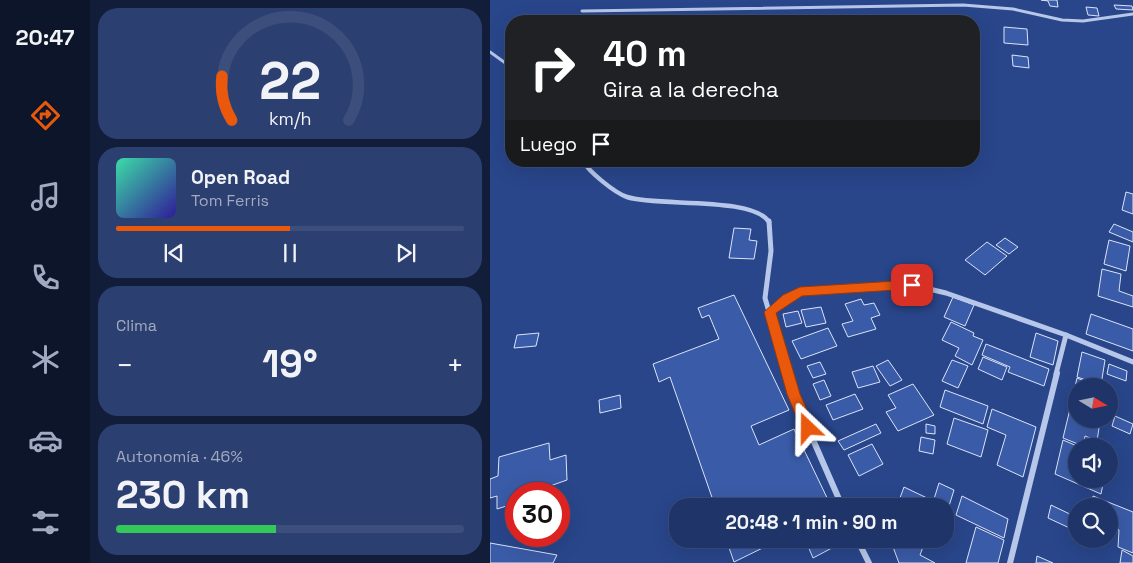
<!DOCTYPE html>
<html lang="es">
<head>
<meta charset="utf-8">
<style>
	:root { --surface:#1f3468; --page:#2c3f71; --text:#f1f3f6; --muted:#a1aac0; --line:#3c4f7c; --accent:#ea580c }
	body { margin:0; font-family:"Space Grotesk",sans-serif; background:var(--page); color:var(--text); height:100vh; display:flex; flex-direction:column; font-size:19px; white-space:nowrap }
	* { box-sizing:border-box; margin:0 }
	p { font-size:16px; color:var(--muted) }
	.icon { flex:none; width:28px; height:28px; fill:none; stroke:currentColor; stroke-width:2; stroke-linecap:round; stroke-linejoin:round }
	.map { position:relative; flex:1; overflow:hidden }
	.sheet { display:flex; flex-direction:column; gap:8px; padding:8px; background:#111d39; width:400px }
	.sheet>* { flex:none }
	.top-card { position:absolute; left:15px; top:15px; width:475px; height:152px; border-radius:20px; box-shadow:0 5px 20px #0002,0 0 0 1px var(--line); background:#202124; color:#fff; overflow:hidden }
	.needle { width:32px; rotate:100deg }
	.fabs { position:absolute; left:578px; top:378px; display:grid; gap:10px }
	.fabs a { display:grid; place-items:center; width:50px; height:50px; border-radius:50%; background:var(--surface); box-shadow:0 5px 20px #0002,0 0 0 1px var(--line); font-size:25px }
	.speed { position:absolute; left:15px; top:482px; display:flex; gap:10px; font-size:25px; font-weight:700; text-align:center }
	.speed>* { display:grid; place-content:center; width:65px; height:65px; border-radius:50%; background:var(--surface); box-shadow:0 5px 20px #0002,0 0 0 1px var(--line); line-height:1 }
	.speed .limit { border:8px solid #d22; background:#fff; color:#111 }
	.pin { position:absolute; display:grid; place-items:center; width:42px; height:42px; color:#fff; margin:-21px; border-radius:10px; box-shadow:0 2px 8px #0006 }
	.me { position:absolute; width:55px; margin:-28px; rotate:337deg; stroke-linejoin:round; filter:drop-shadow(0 0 4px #0008) }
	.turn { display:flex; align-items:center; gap:18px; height:105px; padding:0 15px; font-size:22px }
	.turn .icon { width:65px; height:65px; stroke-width:2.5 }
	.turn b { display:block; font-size:35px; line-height:42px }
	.then { display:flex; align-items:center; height:48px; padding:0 15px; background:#0003; gap:10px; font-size:19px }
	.big { font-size:38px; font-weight:700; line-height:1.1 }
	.sheet .widget { flex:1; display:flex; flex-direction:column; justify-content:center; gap:8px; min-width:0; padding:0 18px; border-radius:20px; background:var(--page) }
	.sheet .dial { align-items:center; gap:0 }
	.dial svg { height:130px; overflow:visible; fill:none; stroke:var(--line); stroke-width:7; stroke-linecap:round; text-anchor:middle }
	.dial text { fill:var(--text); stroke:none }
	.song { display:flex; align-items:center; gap:15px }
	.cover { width:60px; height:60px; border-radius:8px; background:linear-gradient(135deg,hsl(160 70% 55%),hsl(250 70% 35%)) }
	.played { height:5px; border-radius:2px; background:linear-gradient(90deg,var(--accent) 50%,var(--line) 50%) }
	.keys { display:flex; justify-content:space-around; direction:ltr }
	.heat { display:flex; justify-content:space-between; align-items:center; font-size:28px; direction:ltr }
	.charge { height:8px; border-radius:4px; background:linear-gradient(90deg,#34c759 46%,var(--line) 0) }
	.trip { position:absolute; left:179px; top:498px; width:285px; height:50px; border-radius:20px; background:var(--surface); box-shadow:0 5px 20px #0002,0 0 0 1px var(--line); font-weight:700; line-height:50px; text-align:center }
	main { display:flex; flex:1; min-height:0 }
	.menu { display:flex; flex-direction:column; width:90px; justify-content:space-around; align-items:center; background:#0c152a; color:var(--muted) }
	.menu .icon { width:35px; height:35px }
	.menu .on { color:var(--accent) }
	.menu b { font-size:22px; color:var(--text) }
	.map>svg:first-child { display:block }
	.building { fill:#3a5ba7; stroke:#dbe4f7 }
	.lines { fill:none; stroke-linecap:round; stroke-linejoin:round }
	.street-far3 { stroke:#b7c7e9; stroke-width:3 }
	.street-far2 { stroke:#b7c7e9; stroke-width:4.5 }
	.street-far1 { stroke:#b7c7e9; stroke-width:5 }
	.street { stroke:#b7c7e9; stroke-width:6 }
	.route { fill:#ea580c; stroke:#983908 }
</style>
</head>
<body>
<main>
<nav class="menu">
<b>20:47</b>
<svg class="icon on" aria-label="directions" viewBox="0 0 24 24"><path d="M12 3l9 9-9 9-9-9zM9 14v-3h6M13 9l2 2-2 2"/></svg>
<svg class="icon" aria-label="music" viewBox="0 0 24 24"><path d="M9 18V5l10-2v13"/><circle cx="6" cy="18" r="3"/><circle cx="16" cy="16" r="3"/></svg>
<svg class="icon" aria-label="phone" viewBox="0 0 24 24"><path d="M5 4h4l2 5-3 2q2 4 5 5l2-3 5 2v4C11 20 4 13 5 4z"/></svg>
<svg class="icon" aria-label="climate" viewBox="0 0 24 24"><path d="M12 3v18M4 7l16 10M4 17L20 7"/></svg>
<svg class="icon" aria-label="car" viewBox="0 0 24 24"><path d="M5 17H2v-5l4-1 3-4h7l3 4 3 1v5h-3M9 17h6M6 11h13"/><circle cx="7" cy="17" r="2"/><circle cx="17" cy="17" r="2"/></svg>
<svg class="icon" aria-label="filters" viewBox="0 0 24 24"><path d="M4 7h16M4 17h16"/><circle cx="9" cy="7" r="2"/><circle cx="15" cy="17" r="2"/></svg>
</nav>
<section class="sheet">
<div class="widget dial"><svg viewBox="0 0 100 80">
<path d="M14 69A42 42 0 1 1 86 69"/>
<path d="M14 69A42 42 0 0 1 8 42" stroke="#ea580c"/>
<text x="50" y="56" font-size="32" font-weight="700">22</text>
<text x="50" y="72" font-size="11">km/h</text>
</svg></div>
<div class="widget">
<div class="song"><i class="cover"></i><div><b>Open Road</b><p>Tom Ferris</p></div></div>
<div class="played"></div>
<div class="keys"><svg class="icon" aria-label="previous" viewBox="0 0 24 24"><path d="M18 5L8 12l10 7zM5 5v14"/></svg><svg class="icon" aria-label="pause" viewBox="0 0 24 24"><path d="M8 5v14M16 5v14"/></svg><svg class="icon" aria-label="next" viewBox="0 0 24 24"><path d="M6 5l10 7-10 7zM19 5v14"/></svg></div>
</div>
<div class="widget"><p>Clima</p>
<div class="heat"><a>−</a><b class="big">19°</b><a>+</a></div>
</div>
<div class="widget"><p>Autonomía · 46%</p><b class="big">230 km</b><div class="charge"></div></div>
</section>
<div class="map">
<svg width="643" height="563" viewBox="0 0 643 563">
	<rect width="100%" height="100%" fill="#29468b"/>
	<g class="building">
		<polygon points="567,0 568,7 560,6 558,1 551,0"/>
		<polygon points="624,5 642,6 643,10 626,9"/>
		<polygon points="596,7 607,8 609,16 598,15"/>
		<polygon points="514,27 537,29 538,45 514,43"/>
		<polygon points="522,55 538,57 539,68 523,66"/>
		<polygon points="636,192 643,194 643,214 632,210"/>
		<polygon points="624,224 643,232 643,242 619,232"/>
		<polygon points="244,228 261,229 259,240 267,241 264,259 239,258"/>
		<polygon points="515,238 528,247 519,254 506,245"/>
		<polygon points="619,240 640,246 636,271 614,264"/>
		<polygon points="497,242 517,256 495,275 475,260"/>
		<polygon points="612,269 631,274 629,291 643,296 643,307 608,296"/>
		<polygon points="244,295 299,410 261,426 269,445 304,429 341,506 225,506 180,377 169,382 163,364 229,339 219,315 212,318 208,308"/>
		<polygon points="463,297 484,305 475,326 454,317"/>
		<polygon points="371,299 374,305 384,303 390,315 381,318 386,329 358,337 352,324 363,321 355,304"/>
		<polygon points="331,307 336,323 316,327 311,310"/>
		<polygon points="308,311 312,323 296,327 293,314"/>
		<polygon points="601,314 643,329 643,351 596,334"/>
		<polygon points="461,322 484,333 483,336 493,340 482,365 465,356 469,348 452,340"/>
		<polygon points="338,328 347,346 311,359 302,341"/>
		<polygon points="49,333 46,346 24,348 27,335"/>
		<polygon points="546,333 568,341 563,365 540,357"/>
		<polygon points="496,344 559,369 554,386 518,372 520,367 492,355"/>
		<polygon points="592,352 615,360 611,385 587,377"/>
		<polygon points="493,357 517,367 512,380 488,369"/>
		<polygon points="398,360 412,380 400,386 386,366"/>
		<polygon points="462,360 478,366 468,388 452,381"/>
		<polygon points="330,362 336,374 323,378 317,366"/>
		<polygon points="619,364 637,371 636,381 617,374"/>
		<polygon points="383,366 390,382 368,388 362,372"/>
		<polygon points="587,378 608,386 586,386 586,411 580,408"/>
		<polygon points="334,380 341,396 330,400 323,384"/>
		<polygon points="423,384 444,415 408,431 396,412 406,408 398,395"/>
		<polygon points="455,390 498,406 493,424 450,407"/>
		<polygon points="365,394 373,409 343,420 336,405"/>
		<polygon points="130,395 131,408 110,413 109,400"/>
		<polygon points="502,409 546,427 533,477 507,465 516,435 497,427"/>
		<polygon points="580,409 586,412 586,419 598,419 597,424 609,428 607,441 595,436 593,446 573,438"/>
		<polygon points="625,416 643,424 640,434 622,426"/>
		<polygon points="464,418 498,430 491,457 457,444"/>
		<polygon points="386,424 391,433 354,450 348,441"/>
		<polygon points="436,424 445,426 445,434 436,433"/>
		<polygon points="431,437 445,440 443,454 429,451"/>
		<polygon points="573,440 587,446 586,479 614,479 611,494 565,474"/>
		<polygon points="59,443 60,460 76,455 77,480 60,486 60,493 56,494 26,494 26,503 7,509 7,496 0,498 0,479 8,476 9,457"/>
		<polygon points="382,444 393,464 369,476 358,455"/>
		<polygon points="449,483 464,490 459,506 444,499"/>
		<polygon points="414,487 458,508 455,518 455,506 407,506"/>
		<polygon points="472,496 518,519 514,538 466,515"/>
		<polygon points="603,496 643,512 643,553 628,547 629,530 619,526 619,506 601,506"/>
		<polygon points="561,505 586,517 586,531 558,518"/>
		<polygon points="486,527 514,540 508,563 476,563"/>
		<polygon points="236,539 291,539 244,562"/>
		<polygon points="315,539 356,539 357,540 323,558"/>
		<polygon points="400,539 414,539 418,542 420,539 436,539 430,555 445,563 409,563"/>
		<polygon points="0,543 67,555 63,563 0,563"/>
		<polygon points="632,550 643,556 643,563 630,563"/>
		<polygon points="547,556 563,563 546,563"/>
	</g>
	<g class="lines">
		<g class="street-far3">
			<polyline points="92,11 473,5 523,9 572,20 593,21 643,14"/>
			<polyline points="0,52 21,67"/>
		</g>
		<path class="street-far2" d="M93,161C99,172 125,193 137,197C167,207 263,196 279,222"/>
		<g class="street-far1">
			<polyline points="279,221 281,251 275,298 297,374"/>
			<polyline points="280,312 297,298 310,292 422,285 456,293 576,335 643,362"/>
			<polyline points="566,374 576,335"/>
		</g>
		<g class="street">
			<polyline points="297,373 303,394 352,506"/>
			<polyline points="367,539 379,563"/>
			<polyline points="520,563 567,373"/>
		</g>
	</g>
	<polygon class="route" points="422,280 428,285 422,289 312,296 286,313 310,394 325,428 323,433 318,435 313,433 297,394 274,312 293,295 310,287"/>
</svg>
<div class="fabs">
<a><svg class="needle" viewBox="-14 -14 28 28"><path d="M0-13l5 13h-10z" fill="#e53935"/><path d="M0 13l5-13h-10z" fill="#a1aac0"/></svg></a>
<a><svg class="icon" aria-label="sound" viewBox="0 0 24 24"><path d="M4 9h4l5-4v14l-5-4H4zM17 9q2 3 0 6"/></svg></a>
<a><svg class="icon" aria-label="search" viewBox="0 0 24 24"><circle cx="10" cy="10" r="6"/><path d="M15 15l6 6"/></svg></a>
</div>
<div class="speed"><div class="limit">30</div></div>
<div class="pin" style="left:422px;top:285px;background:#d93025"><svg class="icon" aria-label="arrive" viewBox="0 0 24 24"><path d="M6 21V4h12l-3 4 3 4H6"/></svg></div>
<svg class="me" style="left:318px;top:428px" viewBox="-20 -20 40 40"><path d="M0-17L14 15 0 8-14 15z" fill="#ea580c" stroke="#fff" stroke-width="4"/></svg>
<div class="trip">20:48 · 1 min · 90 m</div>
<div class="top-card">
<div class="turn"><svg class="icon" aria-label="right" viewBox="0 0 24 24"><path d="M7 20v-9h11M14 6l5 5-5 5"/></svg><div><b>40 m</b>Gira a la derecha</div></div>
<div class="then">Luego<svg class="icon" aria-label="arrive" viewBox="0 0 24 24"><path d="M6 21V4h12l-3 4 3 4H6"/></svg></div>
</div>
</div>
</main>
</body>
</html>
